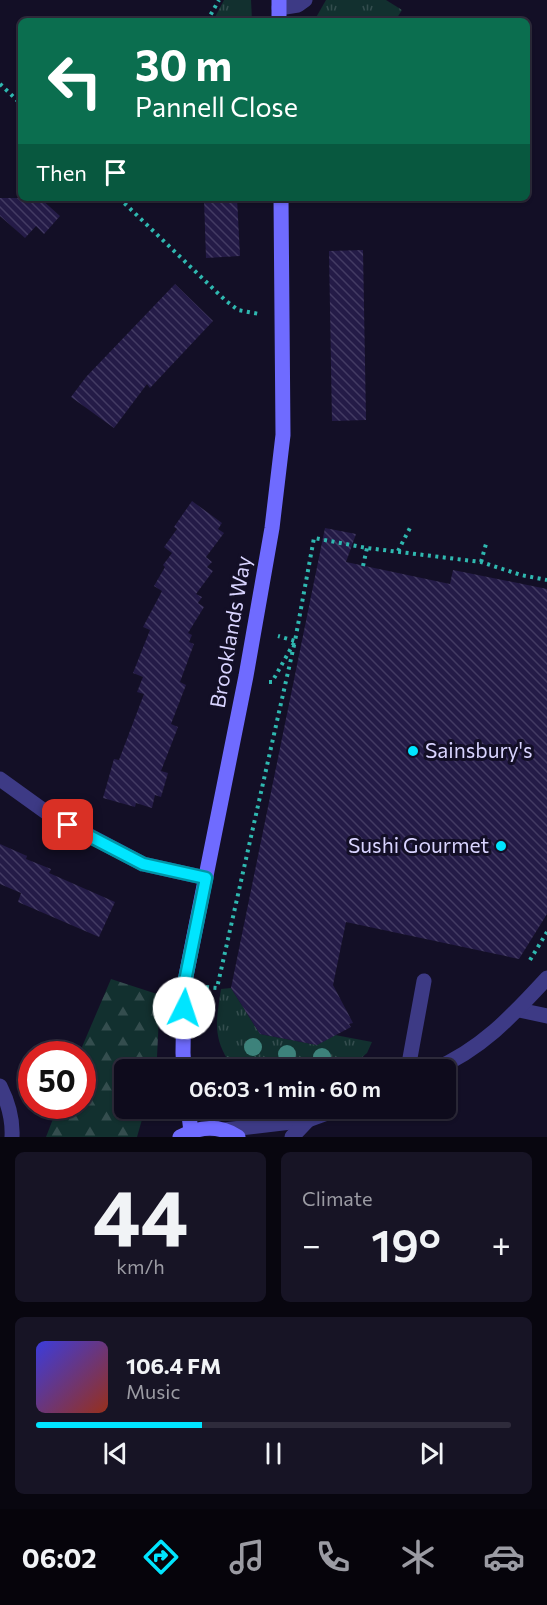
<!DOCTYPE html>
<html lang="en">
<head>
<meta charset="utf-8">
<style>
	:root { --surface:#0e0b1c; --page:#171425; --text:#f1f3f6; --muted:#9b9ba3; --line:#2e2b3b; --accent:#00e5ff }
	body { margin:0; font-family:Commissioner,sans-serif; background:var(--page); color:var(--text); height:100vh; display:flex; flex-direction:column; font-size:22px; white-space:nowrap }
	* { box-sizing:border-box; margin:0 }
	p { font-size:20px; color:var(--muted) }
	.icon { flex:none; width:33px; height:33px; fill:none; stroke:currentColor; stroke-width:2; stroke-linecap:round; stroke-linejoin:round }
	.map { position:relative; height:1137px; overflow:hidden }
	.details { display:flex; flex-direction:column; gap:15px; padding:15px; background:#08060f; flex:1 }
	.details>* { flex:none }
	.top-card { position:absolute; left:18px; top:18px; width:512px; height:183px; border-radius:9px; box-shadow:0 2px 4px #0004,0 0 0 2px var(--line); background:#0b6e4f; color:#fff; overflow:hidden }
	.speed { position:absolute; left:18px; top:1041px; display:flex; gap:12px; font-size:30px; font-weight:700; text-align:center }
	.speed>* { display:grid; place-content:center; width:78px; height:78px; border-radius:50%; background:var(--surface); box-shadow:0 2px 4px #0004,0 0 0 2px var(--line); line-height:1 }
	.speed .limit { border:9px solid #d22; background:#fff; color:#111 }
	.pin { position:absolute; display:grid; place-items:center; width:51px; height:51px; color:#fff; margin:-26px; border-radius:12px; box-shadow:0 3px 9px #0006 }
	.me { position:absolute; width:66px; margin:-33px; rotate:4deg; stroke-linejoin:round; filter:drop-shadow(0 0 4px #0008) }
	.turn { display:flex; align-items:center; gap:21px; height:126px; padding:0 18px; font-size:27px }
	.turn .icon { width:78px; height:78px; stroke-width:2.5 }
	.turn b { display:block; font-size:42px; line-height:51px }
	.then { display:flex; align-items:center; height:57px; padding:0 18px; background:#0003; gap:12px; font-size:22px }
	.big { font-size:45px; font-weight:600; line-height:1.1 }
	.details .widget { flex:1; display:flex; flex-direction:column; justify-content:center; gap:9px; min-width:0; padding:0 21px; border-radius:9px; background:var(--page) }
	.details .dial { align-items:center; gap:0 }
	.dial b { font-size:78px; line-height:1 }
	.song { display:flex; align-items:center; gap:18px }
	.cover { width:72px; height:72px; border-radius:9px; background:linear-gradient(135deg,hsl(240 70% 55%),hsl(10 70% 35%)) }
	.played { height:6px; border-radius:3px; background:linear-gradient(90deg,var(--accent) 35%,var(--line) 35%) }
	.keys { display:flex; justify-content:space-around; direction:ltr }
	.heat { display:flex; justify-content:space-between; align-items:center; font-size:33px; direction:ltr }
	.details .tiles { flex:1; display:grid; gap:15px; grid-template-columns:1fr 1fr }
	.widget:last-child { grid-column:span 2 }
	.trip { position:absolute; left:114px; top:1059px; width:342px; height:60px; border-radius:9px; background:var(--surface); box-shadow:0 2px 4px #0004,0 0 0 2px var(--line); font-weight:600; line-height:60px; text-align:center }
	.dock { display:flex; height:96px; justify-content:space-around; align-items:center; background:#06040b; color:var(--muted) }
	.dock .icon { width:42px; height:42px }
	.dock .active { color:var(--accent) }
	.dock b { font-size:27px; color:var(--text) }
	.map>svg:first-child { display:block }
	.grass { fill:url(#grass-tufts) }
	.forest { fill:url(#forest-firs) }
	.building { fill:url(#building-back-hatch) }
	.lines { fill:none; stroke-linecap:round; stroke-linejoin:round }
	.path { stroke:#2fb8b0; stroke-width:4; stroke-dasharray:3 4.5; stroke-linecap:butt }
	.service { stroke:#3d3a85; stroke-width:15 }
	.minor { stroke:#3d3a85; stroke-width:15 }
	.secondary { stroke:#6f6bff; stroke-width:15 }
	.tree { fill:#3d827b }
	.route-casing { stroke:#0095a6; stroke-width:15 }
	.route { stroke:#00e5ff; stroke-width:10 }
	.poi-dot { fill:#00e5ff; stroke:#130f26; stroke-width:2 }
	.labels { text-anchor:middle; stroke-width:6; stroke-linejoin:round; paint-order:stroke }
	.street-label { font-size:21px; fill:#d9d4ff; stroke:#130f26 }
	.poi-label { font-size:21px; fill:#d9d4ff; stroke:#130f26; text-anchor:start }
</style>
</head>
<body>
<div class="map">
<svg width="547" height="1137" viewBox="0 0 547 1137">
	<defs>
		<pattern id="grass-tufts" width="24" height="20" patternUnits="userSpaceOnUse" patternTransform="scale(1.5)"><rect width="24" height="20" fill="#12302f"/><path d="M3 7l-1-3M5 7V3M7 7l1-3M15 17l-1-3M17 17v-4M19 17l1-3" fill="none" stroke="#344d4e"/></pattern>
		<pattern id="forest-firs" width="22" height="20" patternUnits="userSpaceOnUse" patternTransform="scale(1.5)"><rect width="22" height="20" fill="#12302f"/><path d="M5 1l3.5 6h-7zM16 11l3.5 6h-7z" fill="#344d4e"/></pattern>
		<pattern id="building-back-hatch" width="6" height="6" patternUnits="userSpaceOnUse" patternTransform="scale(1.5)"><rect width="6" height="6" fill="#241b47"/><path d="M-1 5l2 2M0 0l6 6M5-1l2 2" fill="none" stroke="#433b63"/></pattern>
	</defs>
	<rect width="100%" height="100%" fill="#130f26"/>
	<g class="grass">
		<polygon points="224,0 251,0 252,21 213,21"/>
		<polygon points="326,0 386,0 402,10 395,21 314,21"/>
		<path d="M231,988L260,1034L317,1045L335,1035L372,1042L367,1053L353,1065L335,1070L258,1069L228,1060C212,1035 217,1017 221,989Z"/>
	</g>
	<polygon class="forest" points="111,979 160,995 157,1057 154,1069 124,1070 124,1108 145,1109 137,1137 46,1137 58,1106 82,1106 82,1054 79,1054"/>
	<g class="building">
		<polygon points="0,198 40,198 60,216 44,234 36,226 25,238 0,216"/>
		<polygon points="204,198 237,198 240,256 206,258"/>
		<polygon points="363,250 366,420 332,421 329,251"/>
		<polygon points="175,284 213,321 150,388 147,384 114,428 71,397 86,377"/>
		<polygon points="192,501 222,523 218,529 224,533 206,557 212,562 207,567 213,571 196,594 202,597 198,603 204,607 188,633 192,635 189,642 194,644 180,682 186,685 171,724 178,727 161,771 168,773 161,797 155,795 152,808 136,803 135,807 103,798 114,759 119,760 144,694 137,692 143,677 133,673 150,630 143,627 162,591 154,586 165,567 163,565 172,553 164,547 177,529 174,527"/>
		<polygon points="325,528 356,534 346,562 450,584 453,570 547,589 547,914 519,959 346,922 333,985 353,1023 349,1024 351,1027 317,1045 260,1034 231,988"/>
		<polygon points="0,844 27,856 26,859 51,869 49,873 115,902 99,937 18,902 21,893 0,884"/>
	</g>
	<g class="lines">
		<g class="path">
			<polyline points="207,21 219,0"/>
			<polyline points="0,84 21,104"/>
			<polyline points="119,198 225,300 238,310 259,314"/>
			<polyline points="398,551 411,526"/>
			<polyline points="481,562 486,544"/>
			<polyline points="363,566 367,548"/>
			<polyline points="269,682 272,682 295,641 314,538 367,548 481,562 521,575 547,580"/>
			<polyline points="530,960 547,932"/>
			<polyline points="206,987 217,988 295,641 278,636"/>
		</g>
		<g class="service">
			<polyline points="519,1010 547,1016"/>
			<polyline points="411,1070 410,1058 424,981"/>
		</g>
		<g class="minor">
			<polyline points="279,8 298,5 305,0"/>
			<polyline points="0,779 50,815 143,864 206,878"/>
			<path d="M433,1070C482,1049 512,1016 547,978"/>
			<path d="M0,1086C8,1102 13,1119 12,1137"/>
			<polyline points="224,1130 308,1120 341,1108"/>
			<polyline points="292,1137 308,1120"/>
		</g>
		<g class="secondary">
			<polyline points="279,0 279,21"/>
			<polyline points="184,1070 183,1053 184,986 246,676 272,528 283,435 281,198"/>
			<polyline points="188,1108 191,1131"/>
			<path d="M180,1137C199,1126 220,1125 238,1137"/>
		</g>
	</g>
	<g class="tree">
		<circle cx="253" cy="1047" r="9"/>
		<circle cx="287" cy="1054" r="9"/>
		<circle cx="322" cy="1057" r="9"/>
	</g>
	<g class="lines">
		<defs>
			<polyline id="route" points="68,825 143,864 206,878 184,986 184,1008"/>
		</defs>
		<use href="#route" class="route-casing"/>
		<use href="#route" class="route"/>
	</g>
	<g class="poi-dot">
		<circle cx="413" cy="751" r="6"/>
		<circle cx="501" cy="846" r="6"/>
	</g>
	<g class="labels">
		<g class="street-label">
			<text transform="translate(231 632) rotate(-80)" y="7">Brooklands Way</text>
		</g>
		<g class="poi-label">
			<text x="425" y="758">Sainsbury's</text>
			<text x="489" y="853" text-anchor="end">Sushi Gourmet</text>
		</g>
	</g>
</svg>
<div class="speed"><div class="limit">50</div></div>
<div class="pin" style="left:68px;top:825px;background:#d93025"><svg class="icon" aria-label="arrive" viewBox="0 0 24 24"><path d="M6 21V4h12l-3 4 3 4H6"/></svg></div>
<svg class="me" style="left:184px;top:1008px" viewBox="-20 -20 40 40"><circle r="19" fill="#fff"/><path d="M0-13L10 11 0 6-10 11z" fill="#00e5ff"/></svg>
<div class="trip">06:03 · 1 min · 60 m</div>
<div class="top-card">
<div class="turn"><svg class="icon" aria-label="left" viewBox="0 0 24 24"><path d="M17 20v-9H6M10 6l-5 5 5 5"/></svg><div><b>30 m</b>Pannell Close</div></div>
<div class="then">Then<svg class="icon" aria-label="arrive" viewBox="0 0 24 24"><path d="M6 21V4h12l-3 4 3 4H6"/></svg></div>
</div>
</div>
<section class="details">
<div class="tiles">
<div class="widget dial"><b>44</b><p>km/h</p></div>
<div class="widget"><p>Climate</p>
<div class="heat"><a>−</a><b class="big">19°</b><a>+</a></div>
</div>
<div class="widget">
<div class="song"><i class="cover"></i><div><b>106.4 FM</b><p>Music</p></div></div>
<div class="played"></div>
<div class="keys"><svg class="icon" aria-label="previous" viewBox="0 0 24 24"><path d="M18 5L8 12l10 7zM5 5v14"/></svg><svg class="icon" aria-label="pause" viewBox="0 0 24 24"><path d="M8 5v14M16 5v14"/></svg><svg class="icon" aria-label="next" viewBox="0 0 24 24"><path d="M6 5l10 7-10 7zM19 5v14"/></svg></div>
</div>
</div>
</section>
<nav class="dock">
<b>06:02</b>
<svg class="icon active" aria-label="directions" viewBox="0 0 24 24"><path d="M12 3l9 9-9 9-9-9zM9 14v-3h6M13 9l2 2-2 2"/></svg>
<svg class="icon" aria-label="music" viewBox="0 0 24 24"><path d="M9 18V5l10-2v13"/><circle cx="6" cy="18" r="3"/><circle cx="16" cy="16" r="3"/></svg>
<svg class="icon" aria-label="phone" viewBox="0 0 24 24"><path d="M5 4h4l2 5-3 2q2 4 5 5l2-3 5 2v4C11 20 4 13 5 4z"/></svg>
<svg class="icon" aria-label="climate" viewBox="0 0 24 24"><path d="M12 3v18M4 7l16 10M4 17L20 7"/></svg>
<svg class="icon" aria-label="car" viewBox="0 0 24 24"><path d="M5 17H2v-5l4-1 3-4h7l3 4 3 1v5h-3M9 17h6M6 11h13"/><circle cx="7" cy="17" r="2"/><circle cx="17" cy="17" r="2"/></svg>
</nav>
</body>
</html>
